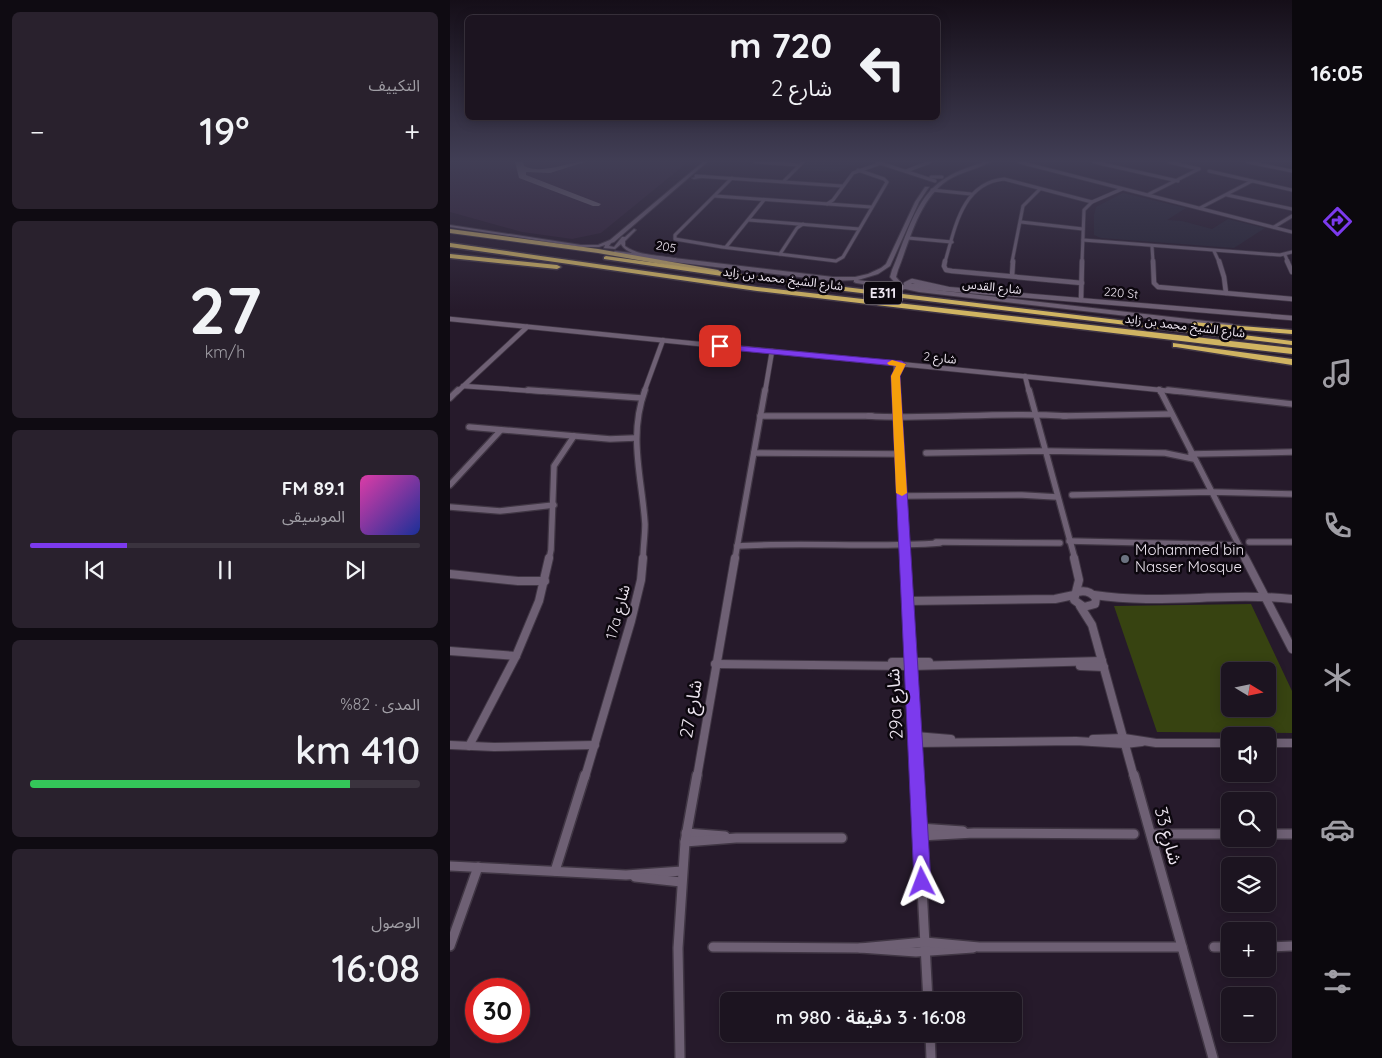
<!DOCTYPE html>
<html lang="ar">
<head>
<meta charset="utf-8">
<style>
	:root { --surface:#1c1420; --page:#29212d; --text:#f1f3f6; --muted:#a09ea5; --line:#3a333e; --accent:#7c3aed }
	body { margin:0; font-family:Quicksand,"Noto Sans Arabic",sans-serif; background:var(--page); color:var(--text); direction:rtl; height:100vh; display:flex; flex-direction:column; font-size:19px; white-space:nowrap }
	* { box-sizing:border-box; margin:0 }
	p { font-size:16px; color:var(--muted) }
	.icon { flex:none; width:28px; height:28px; fill:none; stroke:currentColor; stroke-width:2; stroke-linecap:round; stroke-linejoin:round }
	.map { position:relative; flex:1; overflow:hidden; direction:ltr }
	.sheet { display:flex; flex-direction:column; gap:12px; padding:12px; background:#0f0b12; width:450px }
	.sheet>* { flex:none }
	.guide { position:absolute; left:15px; top:15px; width:475px; height:105px; border-radius:8px; box-shadow:0 2px 12px #0003,0 0 0 1px var(--line); direction:rtl; background:#1c1420; color:var(--text); overflow:hidden }
	.needle { width:32px; rotate:100deg }
	.controls { position:absolute; left:771px; top:662px; display:grid; gap:10px }
	.controls a { display:grid; place-items:center; width:55px; height:55px; border-radius:8px; background:var(--surface); box-shadow:0 2px 12px #0003,0 0 0 1px var(--line); font-size:25px }
	.speed { position:absolute; left:15px; top:978px; display:flex; gap:10px; font-size:25px; font-weight:700; text-align:center }
	.speed>* { display:grid; place-content:center; width:65px; height:65px; border-radius:50%; background:var(--surface); box-shadow:0 2px 12px #0003,0 0 0 1px var(--line); line-height:1 }
	.speed .limit { border:8px solid #d22; background:#fff; color:#111 }
	.pin { position:absolute; display:grid; place-items:center; width:42px; height:42px; color:#fff; margin:-21px; border-radius:10px; box-shadow:0 2px 8px #0006 }
	.me { position:absolute; width:55px; margin:-28px; rotate:357deg; stroke-linejoin:round; filter:drop-shadow(0 0 4px #0008) }
	.turn { display:flex; align-items:center; gap:18px; height:105px; padding:0 25px; font-size:22px }
	.turn .icon { width:65px; height:65px; stroke-width:2.5 }
	.turn b { display:block; font-size:35px; line-height:42px }
	.big { font-size:38px; font-weight:600; line-height:1.1 }
	.sheet .card { flex:1; display:flex; flex-direction:column; justify-content:center; gap:8px; min-width:0; padding:0 18px; border-radius:8px; background:var(--page) }
	.sheet .dial { align-items:center; gap:0 }
	.dial b { font-size:65px; line-height:1 }
	.song { display:flex; align-items:center; gap:15px }
	.cover { width:60px; height:60px; border-radius:8px; background:linear-gradient(135deg,hsl(320 70% 55%),hsl(230 70% 35%)) }
	.played { height:5px; border-radius:2px; background:linear-gradient(90deg,var(--accent) 25%,var(--line) 25%) }
	.keys { display:flex; justify-content:space-around; direction:ltr }
	.heat { display:flex; justify-content:space-between; align-items:center; font-size:28px; direction:ltr }
	.charge { height:8px; border-radius:4px; background:linear-gradient(90deg,#34c759 82%,var(--line) 0) }
	.trip { position:absolute; left:270px; top:992px; width:302px; height:50px; border-radius:8px; background:var(--surface); box-shadow:0 2px 12px #0003,0 0 0 1px var(--line); font-weight:600; line-height:50px; text-align:center; direction:rtl }
	main { display:flex; flex:1; min-height:0 }
	.menu { display:flex; flex-direction:column; width:90px; justify-content:space-around; align-items:center; background:#0b080d; color:var(--muted) }
	.menu .icon { width:35px; height:35px }
	.menu .on { color:var(--accent) }
	.menu b { font-size:22px; color:var(--text) }
	.map>svg:first-child { display:block }
	.built { fill:#312137 }
	.education { fill:#272434 }
	.green { fill:#374311; fill-rule:evenodd }
	.lines { fill:none; stroke-linecap:round; stroke-linejoin:round }
	.taxiway { fill:#706674; fill-rule:evenodd }
	.minor-far4-casing { stroke:#403644; stroke-width:4.5 }
	.minor-far3-casing { stroke:#403644; stroke-width:6 }
	.minor-far2-casing { stroke:#403644; stroke-width:8 }
	.minor-far1-casing { stroke:#403644; stroke-width:10 }
	.minor-casing { stroke:#403644; stroke-width:12 }
	.tertiary-casing { stroke:#403644; stroke-width:2 }
	.secondary-casing { stroke:#403644; stroke-width:2 }
	.trunk-casing { stroke:#403644; stroke-width:2 }
	.motorway-casing { stroke:#403644; stroke-width:3 }
	.minor-far4 { stroke:#6e6074; stroke-width:3 }
	.minor-far3 { stroke:#6e6074; stroke-width:4.5 }
	.minor-far2 { stroke:#6e6074; stroke-width:5.5 }
	.minor-far1 { stroke:#6e6074; stroke-width:8 }
	.minor { stroke:#6e6074; stroke-width:9 }
	.tertiary { fill:#6e6074; fill-rule:evenodd }
	.secondary { fill:#6e6074; fill-rule:evenodd }
	.trunk { fill:#bca366; fill-rule:evenodd }
	.motorway { fill:#d0b462; fill-rule:evenodd }
	.route { fill:#7c3aed; stroke:#51269a }
	.slow { fill:#f59e0b }
	.worship-dot { fill:#6b7280; stroke:#0c070e; stroke-width:2 }
	.labels { text-anchor:middle; stroke-width:5; stroke-linejoin:round; paint-order:stroke }
	.far-street-label { font-size:12px; fill:#ede5f0; stroke:#0c070e }
	.shield { fill:#0c070e; stroke:#aaa2ac; stroke-width:1 }
	.shield-label { font-size:14px; font-weight:bold; fill:#ede5f0 }
	.poi-label { font-size:15px; fill:#ede5f0; stroke:#0c070e; text-anchor:start }
	.street-label { font-size:15px; fill:#ede5f0; stroke:#0c070e }
	.near-street-label { font-size:18px; fill:#ede5f0; stroke:#0c070e }
</style>
</head>
<body>
<main>
<nav class="menu">
<b>16:05</b>
<svg class="icon on" aria-label="directions" viewBox="0 0 24 24"><path d="M12 3l9 9-9 9-9-9zM9 14v-3h6M13 9l2 2-2 2"/></svg>
<svg class="icon" aria-label="music" viewBox="0 0 24 24"><path d="M9 18V5l10-2v13"/><circle cx="6" cy="18" r="3"/><circle cx="16" cy="16" r="3"/></svg>
<svg class="icon" aria-label="phone" viewBox="0 0 24 24"><path d="M5 4h4l2 5-3 2q2 4 5 5l2-3 5 2v4C11 20 4 13 5 4z"/></svg>
<svg class="icon" aria-label="climate" viewBox="0 0 24 24"><path d="M12 3v18M4 7l16 10M4 17L20 7"/></svg>
<svg class="icon" aria-label="car" viewBox="0 0 24 24"><path d="M5 17H2v-5l4-1 3-4h7l3 4 3 1v5h-3M9 17h6M6 11h13"/><circle cx="7" cy="17" r="2"/><circle cx="17" cy="17" r="2"/></svg>
<svg class="icon" aria-label="filters" viewBox="0 0 24 24"><path d="M4 7h16M4 17h16"/><circle cx="9" cy="7" r="2"/><circle cx="15" cy="17" r="2"/></svg>
</nav>
<div class="map">
<svg width="842" height="1058" viewBox="0 0 842 1058">
	<rect width="100%" height="100%" fill="#261a2b"/>
	<polygon class="built" points="0,162 238,162 151,233 122,239 72,232 0,212"/>
	<g class="education">
		<polygon points="358,162 401,162 407,163 387,172 351,170"/>
		<polygon points="673,193 736,208 717,220 732,221 762,229 778,219 815,228 784,248 651,238 644,235 644,215 646,207"/>
	</g>
	<path class="green" d="M801,604L842,691V733L707,732L664,606ZM780,671H818V709H780Z"/>
	<g class="lines">
		<path class="taxiway" d="M65,162H73L74,166C93,175 115,162 135,162L100,173L76,172V175L151,204L149,206H143L69,178Z"/>
		<defs>
			<g id="minor-far4">
				<polyline points="305,162 350,165"/>
				<polyline points="427,162 485,181"/>
				<polyline points="569,162 842,232"/>
				<polyline points="644,162 728,181"/>
				<polyline points="719,162 749,169"/>
				<polyline points="798,162 842,171"/>
				<polyline points="456,171 480,162"/>
				<polyline points="759,171 842,190"/>
				<polyline points="246,176 392,186"/>
				<polyline points="481,177 492,177"/>
				<polyline points="282,178 225,235 225,239 272,247 386,261 393,257 437,182 434,179 408,170"/>
				<polyline points="334,181 353,162"/>
				<polyline points="482,190 521,194"/>
				<polyline points="699,194 749,169"/>
				<polyline points="777,195 842,209"/>
				<polyline points="265,196 421,207"/>
				<polyline points="377,204 383,200 403,173 431,163"/>
				<polyline points="750,208 802,181"/>
				<polyline points="299,220 409,229"/>
				<polyline points="571,222 633,229"/>
				<polyline points="824,227 842,216"/>
				<polyline points="458,238 502,242"/>
				<polyline points="633,240 830,255 842,252"/>
				<polyline points="702,246 703,262"/>
				<polyline points="276,247 314,200"/>
				<polyline points="764,251 769,262"/>
				<polyline points="330,254 347,228 353,224"/>
				<polyline points="835,255 838,262"/>
				<path d="M495,262C505,228 512,183 554,179L642,202"/>
				<polyline points="562,262 573,206 590,189"/>
				<polyline points="632,262 634,210 642,202 672,189"/>
			</g>
			<g id="minor-far3">
				<polyline points="495,261 494,266 496,270 502,271 632,283"/>
				<polyline points="703,261 704,283 708,287 842,299"/>
				<polyline points="769,261 774,277 776,293"/>
				<polyline points="837,261 842,272"/>
				<polyline points="562,276 563,261"/>
				<polyline points="498,289 462,281 456,284 461,286 842,318"/>
				<polyline points="631,300 632,261"/>
				<polyline points="0,319 730,392"/>
				<polyline points="446,363 446,392"/>
				<polyline points="575,376 579,392"/>
				<polyline points="13,386 97,392"/>
				<polyline points="709,389 710,392"/>
				<polyline points="7,392 77,327"/>
				<polyline points="194,392 213,340"/>
				<polyline points="315,392 322,351"/>
			</g>
			<g id="minor-far2">
				<polyline points="78,390 192,398"/>
				<polyline points="446,390 455,559"/>
				<polyline points="579,390 625,559"/>
				<polyline points="710,390 796,559"/>
				<polyline points="718,390 842,404"/>
				<polyline points="0,398 8,390"/>
				<polyline points="310,416 422,416"/>
				<path d="M418,416C484,420 550,411 616,416"/>
				<polyline points="613,416 721,414"/>
				<polyline points="19,427 160,439 185,438"/>
				<polyline points="304,453 450,454"/>
				<polyline points="476,453 595,451 715,453 744,459"/>
				<polyline points="741,454 842,452"/>
				<polyline points="0,485 51,430"/>
				<polyline points="622,495 761,492 842,494"/>
				<polyline points="452,496 572,495 607,497"/>
				<polyline points="0,507 50,511 104,505"/>
				<polyline points="619,541 788,545"/>
				<polyline points="486,542 610,543"/>
				<polyline points="799,542 842,542"/>
				<path d="M287,546C355,542 423,548 490,543"/>
				<polyline points="99,559 101,550 104,466 124,436"/>
				<path d="M193,559C193,548 195,536 195,524C192,477 178,437 195,390"/>
				<polyline points="285,559 315,390"/>
			</g>
			<g id="minor-far1">
				<polyline points="455,558 466,777"/>
				<path d="M624,558L629,580L624,600L634,607L645,604L646,598C641,592 635,590 628,592"/>
				<polyline points="795,558 842,649"/>
				<polyline points="0,574 68,581 95,581"/>
				<path d="M644,595C709,605 776,592 842,599"/>
				<polyline points="457,601 605,599 624,595"/>
				<polyline points="630,606 642,625 684,777"/>
				<polyline points="0,651 66,656"/>
				<polyline points="442,662 479,662"/>
				<polyline points="265,664 461,666 652,661"/>
				<polyline points="630,666 654,667"/>
				<polyline points="465,736 501,739"/>
				<polyline points="643,739 674,738 706,743 780,743"/>
				<polyline points="465,743 626,741 675,744 692,742"/>
				<polyline points="818,743 842,743"/>
				<polyline points="0,745 44,747 145,745"/>
				<polyline points="19,746 66,656 89,601 99,558"/>
				<polyline points="135,777 181,621 191,580 193,558"/>
				<polyline points="247,777 285,558"/>
			</g>
			<g id="minor">
				<polyline points="466,775 478,1001"/>
				<polyline points="684,775 763,1058"/>
				<polyline points="469,828 513,831"/>
				<polyline points="236,833 275,836"/>
				<polyline points="701,834 780,834"/>
				<polyline points="818,834 842,834"/>
				<polyline points="470,836 524,833 684,834"/>
				<polyline points="235,842 286,838 392,838"/>
				<polyline points="0,866 176,875 232,871"/>
				<polyline points="105,871 135,775"/>
				<polyline points="185,877 231,882"/>
				<polyline points="0,946 28,867"/>
				<polyline points="263,947 410,948 466,952 523,948"/>
				<polyline points="764,947 780,947"/>
				<polyline points="818,947 842,946"/>
				<polyline points="410,948 475,942 529,947 732,947"/>
				<polyline points="480,1034 481,1058"/>
				<polyline points="230,1058 228,948 235,842 247,775"/>
			</g>
			<g id="tertiary">
				<path d="M253,162H257L164,242L161,243L159,246L164,247L172,237H175L184,229L186,230L175,241V246C189,256 208,255 224,258H226V260C212,260 177,257 171,244L165,249L154,248L155,245L149,247H131L0,227V225L131,245H148L160,240Z"/>
				<polygon points="255,175 256,177 244,179 242,178"/>
			</g>
			<path id="secondary" d="M534,162H540C527,169 511,172 498,180C469,199 460,240 448,270L446,277L453,285L469,288L782,324L785,326L782,328L469,292L455,289L452,290L406,283L404,282V280L383,281L165,255L162,253L165,251L383,277H405L418,274L431,268L436,264L465,202L475,187H479L469,202L440,266L428,274L408,280L448,286L440,277L442,270C453,245 463,207 483,188C497,174 516,168 534,162Z"/>
			<polygon id="trunk" points="0,229 148,249 268,270 271,272 268,274 148,253 0,233"/>
			<g id="motorway">
				<polygon points="0,243 307,287 842,348 842,354 307,291 0,247"/>
				<polygon points="0,254 107,265 111,267 107,269 0,258"/>
				<polygon points="156,256 279,273 842,341 842,345 279,277 154,259 154,257"/>
				<polygon points="742,322 842,330 842,334 745,326 741,324"/>
				<polygon points="723,343 842,359 842,365 726,347 723,347"/>
			</g>
		</defs>
		<use href="#minor-far4" class="minor-far4-casing"/>
		<use href="#minor-far3" class="minor-far3-casing"/>
		<use href="#minor-far2" class="minor-far2-casing"/>
		<use href="#minor-far1" class="minor-far1-casing"/>
		<use href="#minor" class="minor-casing"/>
		<use href="#tertiary" class="tertiary-casing"/>
		<use href="#secondary" class="secondary-casing"/>
		<use href="#trunk" class="trunk-casing"/>
		<use href="#motorway" class="motorway-casing"/>
		<use href="#minor-far4" class="minor-far4"/>
		<use href="#minor-far3" class="minor-far3"/>
		<use href="#minor-far2" class="minor-far2"/>
		<use href="#minor-far1" class="minor-far1"/>
		<use href="#minor" class="minor"/>
		<use href="#tertiary" class="tertiary"/>
		<use href="#secondary" class="secondary"/>
		<use href="#trunk" class="trunk"/>
		<use href="#motorway" class="motorway"/>
	</g>
	<linearGradient id="sky" x2="0" y2="1"><stop stop-color="#150e18"/><stop offset="0.52" stop-color="#413e55"/><stop offset="1" stop-color="#413e55" stop-opacity="0"/></linearGradient>
	<rect width="842" height="310" fill="url(#sky)"/>
	<polygon class="route" points="267,344 452,361 456,364 450,376 481,882 478,887 472,890 466,887 464,882 441,376 446,366 270,349 266,346"/>
	<polygon class="slow" points="442,360 456,364 450,376 457,493 452,496 446,493 441,376 446,366 439,365 437,363"/>
	<circle class="worship-dot" cx="675" cy="559" r="5"/>
	<g class="labels">
		<g class="far-street-label">
			<text transform="translate(216 247) rotate(11)" y="4">205</text>
			<text transform="translate(333 279) rotate(7)" y="4">شارع الشيخ محمد بن زايد</text>
			<text transform="translate(542 287) rotate(6)" y="4">شارع القدس</text>
			<text transform="translate(671 293) rotate(5)" y="4">220 St</text>
			<text transform="translate(735 326) rotate(7)" y="4">شارع الشيخ محمد بن زايد</text>
			<text transform="translate(490 358) rotate(6)" y="4">شارع 2</text>
		</g>
		<rect class="shield" x="414" y="281.5" width="38" height="23" rx="4"/>
		<g class="shield-label">
			<text x="433" y="298">E311</text>
		</g>
		<g class="poi-label">
			<text x="685" y="555">Mohammed bin<tspan x="685" dy="17">Nasser Mosque</tspan></text>
		</g>
		<g class="street-label">
			<text transform="translate(168 612) rotate(-75)" y="5">17a شارع</text>
		</g>
		<g class="near-street-label">
			<text transform="translate(445 704) rotate(-93)" y="6">29a شارع</text>
			<text transform="translate(241 709) rotate(-80)" y="6">شارع 27</text>
			<text transform="translate(718 836) rotate(75)" y="6">شارع 33</text>
		</g>
	</g>
</svg>
<div class="controls">
<a><svg class="needle" viewBox="-14 -14 28 28"><path d="M0-13l5 13h-10z" fill="#e53935"/><path d="M0 13l5-13h-10z" fill="#a09ea5"/></svg></a>
<a><svg class="icon" aria-label="sound" viewBox="0 0 24 24"><path d="M4 9h4l5-4v14l-5-4H4zM17 9q2 3 0 6"/></svg></a>
<a><svg class="icon" aria-label="search" viewBox="0 0 24 24"><circle cx="10" cy="10" r="6"/><path d="M15 15l6 6"/></svg></a>
<a><svg class="icon" aria-label="layers" viewBox="0 0 24 24"><path d="M12 4l9 5-9 5-9-5zM3 14l9 5 9-5"/></svg></a>
<a>+</a>
<a>−</a>
</div>
<div class="speed"><div class="limit">30</div></div>
<div class="pin" style="left:270px;top:346px;background:#d93025"><svg class="icon" aria-label="arrive" viewBox="0 0 24 24"><path d="M6 21V4h12l-3 4 3 4H6"/></svg></div>
<svg class="me" style="left:472px;top:882px" viewBox="-20 -20 40 40"><path d="M0-17L14 15 0 8-14 15z" fill="#7c3aed" stroke="#fff" stroke-width="4"/></svg>
<div class="trip">16:08 · 3 دقيقة · 980 m</div>
<div class="guide">
<div class="turn"><svg class="icon" aria-label="left" viewBox="0 0 24 24"><path d="M17 20v-9H6M10 6l-5 5 5 5"/></svg><div><b>720 m</b>شارع 2</div></div>
</div>
</div>
<section class="sheet">
<div class="card"><p>التكييف</p>
<div class="heat"><a>−</a><b class="big">19°</b><a>+</a></div>
</div>
<div class="card dial"><b>27</b><p>km/h</p></div>
<div class="card">
<div class="song"><i class="cover"></i><div><b>89.1 FM</b><p>الموسيقى</p></div></div>
<div class="played"></div>
<div class="keys"><svg class="icon" aria-label="previous" viewBox="0 0 24 24"><path d="M18 5L8 12l10 7zM5 5v14"/></svg><svg class="icon" aria-label="pause" viewBox="0 0 24 24"><path d="M8 5v14M16 5v14"/></svg><svg class="icon" aria-label="next" viewBox="0 0 24 24"><path d="M6 5l10 7-10 7zM19 5v14"/></svg></div>
</div>
<div class="card"><p>المدى · 82%</p><b class="big">410 km</b><div class="charge"></div></div>
<div class="card"><p>الوصول</p><b class="big">16:08</b></div>
</section>
</main>
</body>
</html>
